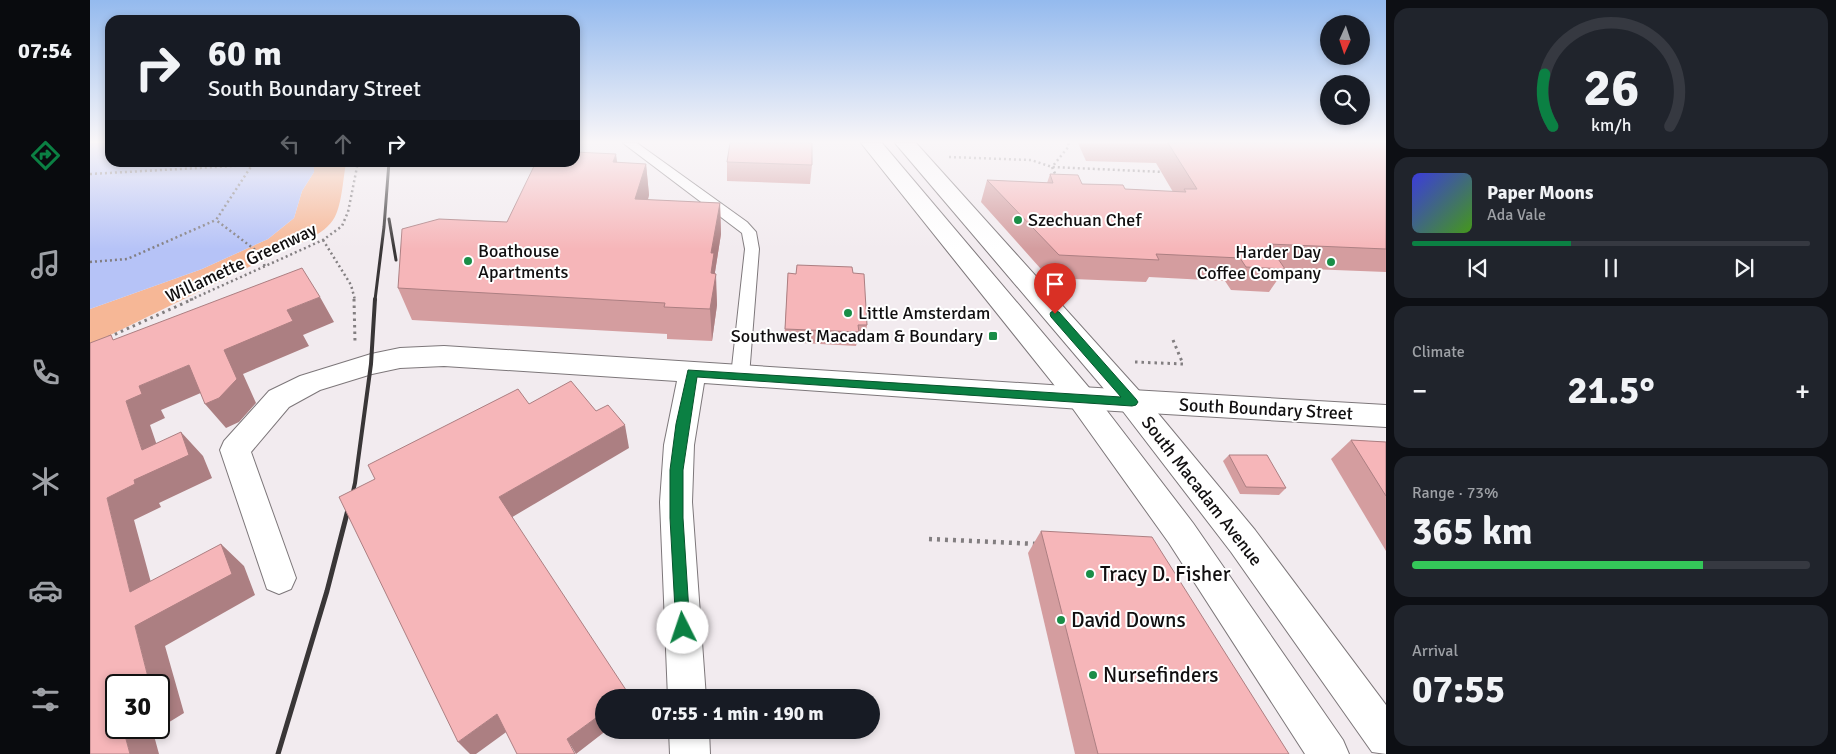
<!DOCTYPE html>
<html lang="en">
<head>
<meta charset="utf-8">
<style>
	:root { --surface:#171b24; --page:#20242c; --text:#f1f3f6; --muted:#9ea1a6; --line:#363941; --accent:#0b8043 }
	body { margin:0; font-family:Signika,sans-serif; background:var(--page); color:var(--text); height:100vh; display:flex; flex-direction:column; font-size:19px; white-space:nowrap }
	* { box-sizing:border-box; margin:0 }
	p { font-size:16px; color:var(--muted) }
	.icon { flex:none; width:28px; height:28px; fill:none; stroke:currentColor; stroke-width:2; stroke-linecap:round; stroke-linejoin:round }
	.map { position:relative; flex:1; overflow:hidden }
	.details { display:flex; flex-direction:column; gap:8px; padding:8px; background:#0d0f14; width:450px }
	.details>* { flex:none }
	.guide { position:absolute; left:15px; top:15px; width:475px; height:152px; border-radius:15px; box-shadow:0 2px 8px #0003; background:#171b24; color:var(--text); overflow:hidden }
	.needle { width:32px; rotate:183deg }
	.controls { position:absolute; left:1230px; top:15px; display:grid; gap:10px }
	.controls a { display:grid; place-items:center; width:50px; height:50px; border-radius:50%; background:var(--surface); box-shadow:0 2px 8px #0003; font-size:25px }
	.speed { position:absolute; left:15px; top:674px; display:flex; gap:10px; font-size:25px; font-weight:700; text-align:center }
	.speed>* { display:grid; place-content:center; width:65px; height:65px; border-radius:50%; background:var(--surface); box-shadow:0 2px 8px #0003; line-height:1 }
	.speed .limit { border:2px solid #111; border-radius:8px; background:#fff; color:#111 }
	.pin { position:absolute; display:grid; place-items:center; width:42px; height:42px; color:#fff; margin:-51px -21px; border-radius:50% 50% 50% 0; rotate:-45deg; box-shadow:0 0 5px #0007 }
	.pin .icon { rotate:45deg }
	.me { position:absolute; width:55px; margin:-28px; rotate:356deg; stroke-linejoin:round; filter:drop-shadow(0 0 4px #0008) }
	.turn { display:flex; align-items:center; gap:18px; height:105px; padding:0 20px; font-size:22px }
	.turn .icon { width:65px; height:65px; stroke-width:2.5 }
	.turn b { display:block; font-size:35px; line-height:42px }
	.lanes { display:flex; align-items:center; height:48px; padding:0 20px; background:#0003; justify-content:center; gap:25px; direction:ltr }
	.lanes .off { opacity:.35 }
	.big { font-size:38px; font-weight:700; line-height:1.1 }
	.details .card { flex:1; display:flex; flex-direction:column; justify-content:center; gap:8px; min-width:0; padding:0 18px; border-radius:15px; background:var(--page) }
	.details .dial { align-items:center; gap:0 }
	.dial svg { height:130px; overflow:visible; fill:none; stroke:var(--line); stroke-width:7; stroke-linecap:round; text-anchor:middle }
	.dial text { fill:var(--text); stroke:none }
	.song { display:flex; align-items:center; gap:15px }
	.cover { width:60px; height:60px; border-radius:8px; background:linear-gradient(135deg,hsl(240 70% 55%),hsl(100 70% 35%)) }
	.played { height:5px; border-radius:2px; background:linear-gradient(90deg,var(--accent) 40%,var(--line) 40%) }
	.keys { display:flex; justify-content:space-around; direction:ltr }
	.heat { display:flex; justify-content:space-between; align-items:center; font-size:28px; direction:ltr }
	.charge { height:8px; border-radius:4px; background:linear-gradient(90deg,#34c759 73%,var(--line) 0) }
	.trip { position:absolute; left:505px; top:689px; width:285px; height:50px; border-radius:25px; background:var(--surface); box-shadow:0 2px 8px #0003; font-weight:700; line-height:50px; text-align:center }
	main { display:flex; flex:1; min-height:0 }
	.tab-bar { display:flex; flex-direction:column; width:90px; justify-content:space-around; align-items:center; background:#090b0e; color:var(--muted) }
	.tab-bar .icon { width:35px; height:35px }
	.tab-bar .current { color:var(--accent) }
	.tab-bar b { font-size:22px; color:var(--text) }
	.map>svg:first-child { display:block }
	.green { fill:#f6b796 }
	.water { fill:#b6c3f7 }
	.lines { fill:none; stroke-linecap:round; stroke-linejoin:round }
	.service-casing { stroke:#7d777a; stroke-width:2 }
	.minor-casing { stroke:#7d777a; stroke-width:2 }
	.tertiary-casing { stroke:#7d777a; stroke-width:2 }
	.primary-casing { stroke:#7d777a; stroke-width:2 }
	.path-far2 { stroke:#827e80; stroke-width:2.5; stroke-dasharray:2 3; stroke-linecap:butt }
	.path-far1 { stroke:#827e80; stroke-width:3; stroke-dasharray:2.5 4; stroke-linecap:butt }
	.path { stroke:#827e80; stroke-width:4.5; stroke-dasharray:3 5; stroke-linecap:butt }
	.service { fill:#fff; fill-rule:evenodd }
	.minor { fill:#fff; fill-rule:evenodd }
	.tertiary { fill:#fff; fill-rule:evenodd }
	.primary { fill:#fff; fill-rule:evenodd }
	.rail-far2 { stroke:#393637; stroke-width:3 }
	.rail-far1 { stroke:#393637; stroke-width:4 }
	.rail { stroke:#393637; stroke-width:5 }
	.wall { fill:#d49d9f }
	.shaded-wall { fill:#ac7f82 }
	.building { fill:#f6b6b9; stroke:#ac7f82 }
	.route { fill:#0b8043; stroke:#07532c }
	.poi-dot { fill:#1a8e47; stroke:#fff; stroke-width:2 }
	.labels { text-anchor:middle; stroke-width:4; stroke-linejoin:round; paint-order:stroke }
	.poi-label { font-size:18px; fill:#110f10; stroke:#fff; text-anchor:start }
	.street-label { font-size:18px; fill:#110f10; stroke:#fff }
	.near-poi-label { font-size:21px; fill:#110f10; stroke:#fff; text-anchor:start }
</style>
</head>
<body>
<main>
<nav class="tab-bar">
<b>07:54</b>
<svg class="icon current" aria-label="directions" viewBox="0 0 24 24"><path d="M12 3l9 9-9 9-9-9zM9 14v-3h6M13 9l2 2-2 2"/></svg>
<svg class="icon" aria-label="music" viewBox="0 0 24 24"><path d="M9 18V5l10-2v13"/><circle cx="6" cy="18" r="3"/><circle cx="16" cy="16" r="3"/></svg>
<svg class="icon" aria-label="phone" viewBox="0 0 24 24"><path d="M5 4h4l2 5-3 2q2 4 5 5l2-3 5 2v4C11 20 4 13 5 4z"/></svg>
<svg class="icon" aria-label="climate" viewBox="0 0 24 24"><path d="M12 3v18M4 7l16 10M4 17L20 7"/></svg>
<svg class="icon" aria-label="car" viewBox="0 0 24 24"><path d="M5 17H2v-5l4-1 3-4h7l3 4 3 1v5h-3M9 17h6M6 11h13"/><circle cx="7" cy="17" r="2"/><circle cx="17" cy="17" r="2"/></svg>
<svg class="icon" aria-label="filters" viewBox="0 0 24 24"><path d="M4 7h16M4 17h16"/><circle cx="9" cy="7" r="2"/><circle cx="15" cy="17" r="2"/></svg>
</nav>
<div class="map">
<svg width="1296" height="754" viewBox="0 0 1296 754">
	<rect width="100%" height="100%" fill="#f2ebef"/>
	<path class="green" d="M224,163H256C253,178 252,207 243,220C231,238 201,246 183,255L178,252L157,261L161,266L0,345V309L112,269L178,239L204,218L212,191L224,172Z"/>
	<polygon class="water" points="0,143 20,143 20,162 224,162 224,172 212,191 204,218 178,239 112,269 0,309"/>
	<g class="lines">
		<defs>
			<polygon id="service" points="533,143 547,143 657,222 666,232 669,249 659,376 656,381 650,382 644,381 641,376 655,249 652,233"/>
			<g id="minor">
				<polygon points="354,346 991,387 1001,390 1005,398 1001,406 991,409 614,383 604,445 602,502 616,698 578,698 570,502 574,445 587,381 354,366 310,368 282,374 230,390 199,407 161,452 206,578 201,589 189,594 177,589 130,450 134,441 179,391 210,376 281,354 310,348"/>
				<polygon points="579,730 619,730 620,754 580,754"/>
			</g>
			<polygon id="tertiary" points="991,387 1296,405 1296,427 991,409 981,406 977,398 981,390"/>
			<g id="primary">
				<polygon points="771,143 792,143 1001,390 1103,523 1253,740 1259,754 1215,754 1079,543 981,406"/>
				<polygon points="805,143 826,143 1052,394 1165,530 1296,705 1296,754 1282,752 1141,552 1032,410"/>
			</g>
		</defs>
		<use href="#service" class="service-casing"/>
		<use href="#minor" class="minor-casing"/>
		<use href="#tertiary" class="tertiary-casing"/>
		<use href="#primary" class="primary-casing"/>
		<g class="path-far2">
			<polyline points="859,157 941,160 962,167 1074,172"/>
			<polyline points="0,174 162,165 126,220 172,255 175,268"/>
			<polyline points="967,178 962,167 979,146 978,143"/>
			<polyline points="233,240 261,285 265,300"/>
			<polyline points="0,262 37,259 126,220"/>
			<polyline points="100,300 233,240 252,226 258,212 268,162"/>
		</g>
		<g class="path-far1">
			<polyline points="264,299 265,342"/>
			<polyline points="19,337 103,299"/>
			<polyline points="1045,362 1093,364 1083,340"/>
		</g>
		<polyline class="path" points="839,539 947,544"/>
		<use href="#service" class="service"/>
		<use href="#minor" class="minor"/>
		<use href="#tertiary" class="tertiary"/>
		<use href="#primary" class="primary"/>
		<g class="rail-far2">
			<polyline points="299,219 306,260"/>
			<polyline points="285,300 294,227 299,162"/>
		</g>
		<polyline class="rail-far1" points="261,500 265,483 281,364 285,299"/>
		<polyline class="rail" points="188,754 237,591 261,498"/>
	</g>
	<g class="wall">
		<polygon points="988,143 1296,143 1296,272 1194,268 1195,269 1179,292 1141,290 1135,281 1059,277 1056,282 959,278 891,202 897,180 957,183 960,174 992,184 1035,189 1083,192 1066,163 996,161"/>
		<polygon points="637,162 722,165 720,184 637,181"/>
		<polygon points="527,163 556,164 559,195 558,200 630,203 631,234 625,272 627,305 622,341 577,339 577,334 322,320 308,288 417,222"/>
		<polygon points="707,265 763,273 777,325 775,339 768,338 766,346 694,342 698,273 706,274"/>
		<polygon points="1261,440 1296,442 1296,551 1241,459"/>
		<polygon points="1139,455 1196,488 1189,495 1150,494 1133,461"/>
		<polygon points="951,531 1199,754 985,754 938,553"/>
	</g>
	<g class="shaded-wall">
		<polygon points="526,154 530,184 523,162"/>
		<polygon points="556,164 559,195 549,230 545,199"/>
		<polygon points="630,203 631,234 625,272 625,282 626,274 627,305 622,341 620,309 621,253"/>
		<polygon points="230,297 244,322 213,335 219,346 153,374 166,403 149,422 136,428 115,404 134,350 197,310"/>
		<polygon points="99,365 120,389 71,410 75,418 60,425 74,466 91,432 113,456 122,478 69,503 71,507 44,520 69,612 40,592 17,498 44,480 52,450 36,401 49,386"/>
		<polygon points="535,425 539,448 419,519 409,497"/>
		<polygon points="131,544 154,566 165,595 75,646 94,713 63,732 69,754 40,754 33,728 69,728 69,685 60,685 45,626"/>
		<polygon points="538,693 539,698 533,698"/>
		<polygon points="514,712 514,730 517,730 486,754 477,739"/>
		<polygon points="407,714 419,730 386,754 380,754 368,742"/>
	</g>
	<g class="building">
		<polygon points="640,143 722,143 722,165 637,162"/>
		<polygon points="1078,143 1296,143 1296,249 1178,244 1195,269 1156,267 1150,258 1066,254 1069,260 969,255 897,180 963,183 960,174 988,175 992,184 1033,185 1035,189 1096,192 1094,189 1107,189"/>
		<polygon points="485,152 526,154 523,162 556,164 545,199 630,203 621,253 624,253 621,273 626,274 620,309 574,307 575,303 308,288 312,229 349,219 417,222 446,162 485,162"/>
		<polygon points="707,265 762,267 763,273 774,274 777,325 768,325 769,332 695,329 698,273 706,274"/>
		<polygon points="212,268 230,297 197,310 203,321 134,350 147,379 129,398 115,404 99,365 49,386 52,394 36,401 52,450 91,432 99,455 44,480 45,484 17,498 40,592 131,544 142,574 45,626 60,685 26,685 26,728 33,728 40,754 0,754 0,343 21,335 23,340"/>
		<polygon points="481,381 506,411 518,405 535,425 409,497 538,693 533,698 514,698 514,712 477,739 485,754 427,754 407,714 368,742 249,497 285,479 278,465 428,389 439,404"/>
		<polygon points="1261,440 1296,442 1296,496"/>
		<polygon points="1139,455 1177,455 1196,488 1156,487"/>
		<polygon points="951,531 1062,537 1199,754 1008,754"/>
	</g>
	<linearGradient id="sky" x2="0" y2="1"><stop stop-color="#94baee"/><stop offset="0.57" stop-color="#f9f6f8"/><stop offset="1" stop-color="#f9f6f8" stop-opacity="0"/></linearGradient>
	<rect width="1296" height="249" fill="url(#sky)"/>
	<polygon class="route" points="965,311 969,312 1046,399 1048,402 1046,405 1042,406 607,377 593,470 593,518 600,628 598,633 593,635 588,633 586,628 580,518 580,470 586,424 598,370 1031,397 961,317 960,314 961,312"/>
	<g class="poi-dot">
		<circle cx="928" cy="220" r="5"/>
		<circle cx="378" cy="261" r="5"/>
		<circle cx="1241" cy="262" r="5"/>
		<circle cx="758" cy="313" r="5"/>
		<rect x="898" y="331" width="10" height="10" rx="2.5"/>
		<circle cx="1000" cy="574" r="5"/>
		<circle cx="971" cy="620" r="5"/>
		<circle cx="1003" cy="675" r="5"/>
	</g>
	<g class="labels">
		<g class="poi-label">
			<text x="938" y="226">Szechuan Chef</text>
			<text x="388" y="257">Boathouse<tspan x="388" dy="21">Apartments</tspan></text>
			<text x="1231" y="258" text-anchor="end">Harder Day<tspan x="1231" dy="21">Coffee Company</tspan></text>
			<text x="768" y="319">Little Amsterdam</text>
			<text x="893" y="342" text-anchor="end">Southwest Macadam &amp; Boundary</text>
		</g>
		<g class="street-label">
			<text transform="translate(151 263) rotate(-25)" y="6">Willamette Greenway</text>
			<text transform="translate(1176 409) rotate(3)" y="6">South Boundary Street</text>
			<text transform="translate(1112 491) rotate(52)" y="6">South Macadam Avenue</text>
		</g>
		<g class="near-poi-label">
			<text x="1010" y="581">Tracy D. Fisher</text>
			<text x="981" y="627">David Downs</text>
			<text x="1013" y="682">Nursefinders</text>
		</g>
	</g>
</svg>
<div class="controls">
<a><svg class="needle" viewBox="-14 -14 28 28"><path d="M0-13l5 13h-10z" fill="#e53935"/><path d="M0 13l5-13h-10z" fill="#9ea1a6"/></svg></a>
<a><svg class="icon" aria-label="search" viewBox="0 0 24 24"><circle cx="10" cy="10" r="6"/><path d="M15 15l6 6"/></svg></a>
</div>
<div class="speed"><div class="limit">30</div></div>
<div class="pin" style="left:965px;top:314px;background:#d93025"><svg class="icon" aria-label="arrive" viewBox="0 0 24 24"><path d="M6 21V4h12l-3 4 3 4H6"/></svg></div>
<svg class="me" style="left:593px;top:628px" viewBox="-20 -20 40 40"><circle r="19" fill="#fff"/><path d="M0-13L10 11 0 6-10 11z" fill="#0b8043"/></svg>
<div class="trip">07:55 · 1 min · 190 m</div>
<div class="guide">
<div class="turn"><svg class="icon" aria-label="right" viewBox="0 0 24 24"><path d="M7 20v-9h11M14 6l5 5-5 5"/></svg><div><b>60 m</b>South Boundary Street</div></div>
<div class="lanes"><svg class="icon off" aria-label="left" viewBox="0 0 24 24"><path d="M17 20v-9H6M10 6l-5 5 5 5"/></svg><svg class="icon off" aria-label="ahead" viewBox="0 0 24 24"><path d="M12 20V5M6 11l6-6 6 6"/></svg><svg class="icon" aria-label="right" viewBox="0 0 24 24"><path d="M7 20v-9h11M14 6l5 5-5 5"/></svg></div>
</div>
</div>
<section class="details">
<div class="card dial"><svg viewBox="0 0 100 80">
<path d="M14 69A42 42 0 1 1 86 69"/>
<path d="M14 69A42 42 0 0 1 9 37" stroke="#0b8043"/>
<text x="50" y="56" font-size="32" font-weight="700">26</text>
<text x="50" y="72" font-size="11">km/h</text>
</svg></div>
<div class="card">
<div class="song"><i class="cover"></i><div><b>Paper Moons</b><p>Ada Vale</p></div></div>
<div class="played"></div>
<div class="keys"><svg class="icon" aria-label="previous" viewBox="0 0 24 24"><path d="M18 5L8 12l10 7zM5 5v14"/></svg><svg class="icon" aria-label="pause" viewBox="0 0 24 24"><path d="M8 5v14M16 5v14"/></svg><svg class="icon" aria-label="next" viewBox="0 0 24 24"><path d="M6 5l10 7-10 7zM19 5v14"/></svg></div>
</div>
<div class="card"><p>Climate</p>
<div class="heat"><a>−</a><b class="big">21.5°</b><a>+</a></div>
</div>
<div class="card"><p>Range · 73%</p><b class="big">365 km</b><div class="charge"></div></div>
<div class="card"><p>Arrival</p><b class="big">07:55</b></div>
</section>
</main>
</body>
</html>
